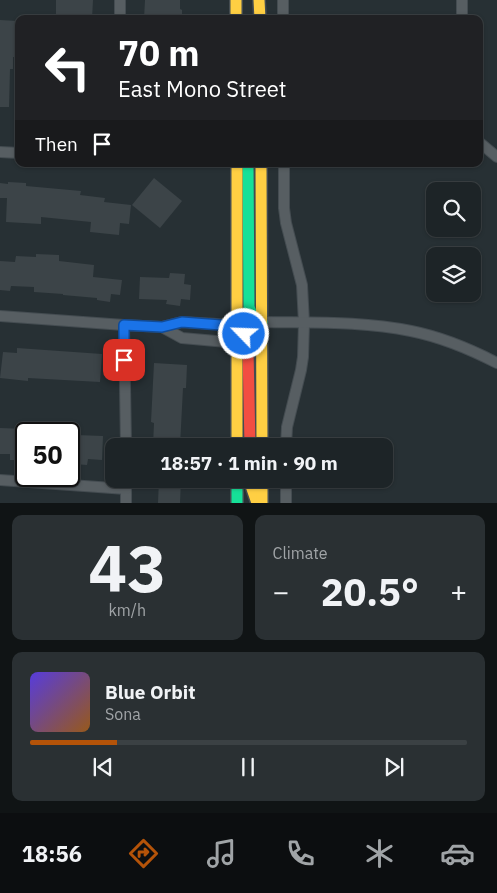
<!DOCTYPE html>
<html lang="en">
<head>
<meta charset="utf-8">
<style>
	:root { --surface:#1d2427; --page:#2a3033; --text:#f1f3f6; --muted:#a0a4a7; --line:#3b4144; --accent:#b45309 }
	body { margin:0; font-family:"IBM Plex Sans",sans-serif; background:var(--page); color:var(--text); height:100vh; display:flex; flex-direction:column; font-size:19px; white-space:nowrap }
	* { box-sizing:border-box; margin:0 }
	p { font-size:16px; color:var(--muted) }
	.icon { flex:none; width:28px; height:28px; fill:none; stroke:currentColor; stroke-width:2; stroke-linecap:round; stroke-linejoin:round }
	.map { position:relative; height:503px; overflow:hidden }
	.drawer { display:flex; flex-direction:column; gap:12px; padding:12px; background:#101415; flex:1 }
	.drawer>* { flex:none }
	.banner { position:absolute; left:15px; top:15px; width:468px; height:152px; border-radius:10px; box-shadow:0 1px 4px #0004,0 0 0 1px var(--line); background:#202124; color:#fff; overflow:hidden }
	.tools { position:absolute; left:426px; top:182px; display:grid; gap:10px }
	.tools a { display:grid; place-items:center; width:55px; height:55px; border-radius:10px; background:var(--surface); box-shadow:0 1px 4px #0004,0 0 0 1px var(--line); font-size:25px }
	.speed { position:absolute; left:15px; top:422px; display:flex; gap:10px; font-size:25px; font-weight:700; text-align:center }
	.speed>* { display:grid; place-content:center; width:65px; height:65px; border-radius:50%; background:var(--surface); box-shadow:0 1px 4px #0004,0 0 0 1px var(--line); line-height:1 }
	.speed .limit { border:2px solid #111; border-radius:8px; background:#fff; color:#111 }
	.pin { position:absolute; display:grid; place-items:center; width:42px; height:42px; color:#fff; margin:-21px; border-radius:10px; box-shadow:0 2px 8px #0006 }
	.me { position:absolute; width:55px; margin:-28px; rotate:294deg; stroke-linejoin:round; filter:drop-shadow(0 0 4px #0008) }
	.turn { display:flex; align-items:center; gap:18px; height:105px; padding:0 20px; font-size:22px }
	.turn .icon { width:65px; height:65px; stroke-width:2.5 }
	.turn b { display:block; font-size:35px; line-height:42px }
	.then { display:flex; align-items:center; height:48px; padding:0 20px; background:#0003; gap:10px; font-size:19px }
	.big { font-size:38px; font-weight:700; line-height:1.1 }
	.drawer .tile { flex:1; display:flex; flex-direction:column; justify-content:center; gap:8px; min-width:0; padding:0 18px; border-radius:10px; background:var(--page) }
	.drawer .dial { align-items:center; gap:0 }
	.dial b { font-size:65px; line-height:1 }
	.song { display:flex; align-items:center; gap:15px }
	.cover { width:60px; height:60px; border-radius:8px; background:linear-gradient(135deg,hsl(250 70% 55%),hsl(30 70% 35%)) }
	.played { height:5px; border-radius:2px; background:linear-gradient(90deg,var(--accent) 20%,var(--line) 20%) }
	.keys { display:flex; justify-content:space-around; direction:ltr }
	.heat { display:flex; justify-content:space-between; align-items:center; font-size:28px; direction:ltr }
	.drawer .tiles { flex:1; display:grid; gap:12px; grid-template-columns:1fr 1fr }
	.tile:last-child { grid-column:span 2 }
	.trip { position:absolute; left:105px; top:438px; width:288px; height:50px; border-radius:10px; background:var(--surface); box-shadow:0 1px 4px #0004,0 0 0 1px var(--line); font-weight:700; line-height:50px; text-align:center }
	.dock { display:flex; height:80px; justify-content:space-around; align-items:center; background:#0c0e10; color:var(--muted) }
	.dock .icon { width:35px; height:35px }
	.dock .on { color:var(--accent) }
	.dock b { font-size:22px; color:var(--text) }
	.map>svg:first-child { display:block }
	.building { fill:#3c4448 }
	.lines { fill:none; stroke-linecap:round; stroke-linejoin:round }
	.street-casing { stroke:#444c51; stroke-width:12 }
	.fast-casing { stroke:#444c51; stroke-width:14 }
	.slow-casing { stroke:#444c51; stroke-width:14 }
	.jam-casing { stroke:#444c51; stroke-width:14 }
	.street { stroke:#575e62; stroke-width:10 }
	.fast { stroke:#16e098; stroke-width:11 }
	.slow { stroke:#ffcf43; stroke-width:11 }
	.jam { stroke:#f24e42; stroke-width:11 }
	.route-casing { stroke:#114b97; stroke-width:12 }
	.route { stroke:#1a73e8; stroke-width:9 }
</style>
</head>
<body>
<div class="map">
<svg width="497" height="503" viewBox="0 0 497 503">
	<rect width="100%" height="100%" fill="#273034"/>
	<g class="building">
		<polygon points="56,0 93,0 92,19 57,19 57,14 56,14"/>
		<polygon points="145,0 180,0 180,9 182,10 182,19 144,19"/>
		<polygon points="0,20 17,21 15,57 13,57 13,69 10,69 9,107 0,107"/>
		<polygon points="154,178 182,201 160,228 132,205"/>
		<polygon points="8,182 26,183 26,186 81,191 80,195 105,198 104,202 131,205 129,224 120,223 119,235 90,232 91,222 41,217 41,224 6,222 7,198 0,198 0,183 8,184"/>
		<polygon points="36,254 59,255 59,261 94,265 93,277 122,280 120,295 111,294 110,302 97,300 97,298 63,295 63,294 34,292 34,287 11,286 10,291 0,290 0,261 15,262 16,256 36,257"/>
		<polygon points="170,273 185,274 184,284 191,285 190,300 181,299 180,306 166,304 167,300 139,299 140,277 169,278"/>
		<polygon points="17,348 102,354 100,382 28,378 28,381 0,378 3,352 17,353"/>
		<polygon points="154,363 187,365 186,388 183,388 180,446 153,446 154,423 151,422"/>
		<polygon points="40,421 64,422 63,434 39,434"/>
		<polygon points="0,428 26,429 24,460 10,460 10,454 0,454"/>
		<polygon points="76,435 103,436 102,460 88,459 87,465 74,464"/>
		<polygon points="159,479 181,479 180,503 158,503"/>
	</g>
	<g class="lines">
		<defs>
			<g id="street">
				<polyline points="120,0 120,19"/>
				<polyline points="283,0 283,19"/>
				<polyline points="462,19 462,0"/>
				<polyline points="479,142 497,157"/>
				<polyline points="0,152 19,153"/>
				<polyline points="284,164 284,208 286,223 302,285 304,323 303,357 301,370 287,427 286,446"/>
				<polyline points="0,316 124,325 162,327 182,322 234,325 237,327"/>
				<path d="M262,322C312,323 362,321 411,331C441,337 470,349 497,363"/>
				<polyline points="124,325 126,446"/>
				<polyline points="162,327 182,338 227,342 237,346"/>
				<polyline points="126,479 126,503"/>
				<polyline points="286,479 286,503"/>
				<polyline points="0,480 126,489"/>
			</g>
			<g id="fast">
				<polyline points="248,164 249,307 253,317 262,322"/>
				<polyline points="237,479 237,503"/>
			</g>
			<g id="slow">
				<polyline points="236,0 236,19"/>
				<polyline points="259,0 260,19"/>
				<polyline points="237,164 237,446"/>
				<polyline points="261,164 262,446"/>
				<polyline points="250,479 250,483 257,503"/>
				<polyline points="262,479 262,503"/>
			</g>
			<polyline id="jam" points="237,327 245,337 248,350 250,446"/>
		</defs>
		<use href="#street" class="street-casing"/>
		<use href="#fast" class="fast-casing"/>
		<use href="#slow" class="slow-casing"/>
		<use href="#jam" class="jam-casing"/>
		<use href="#street" class="street"/>
		<use href="#fast" class="fast"/>
		<use href="#slow" class="slow"/>
		<use href="#jam" class="jam"/>
	</g>
	<g class="lines">
		<defs>
			<polyline id="route" points="124,360 124,325 162,327 182,322 234,326 240,329 244,334"/>
		</defs>
		<use href="#route" class="route-casing"/>
		<use href="#route" class="route"/>
	</g>
</svg>
<div class="tools">
<a><svg class="icon" aria-label="search" viewBox="0 0 24 24"><circle cx="10" cy="10" r="6"/><path d="M15 15l6 6"/></svg></a>
<a><svg class="icon" aria-label="layers" viewBox="0 0 24 24"><path d="M12 4l9 5-9 5-9-5zM3 14l9 5 9-5"/></svg></a>
</div>
<div class="speed"><div class="limit">50</div></div>
<div class="pin" style="left:124px;top:360px;background:#d93025"><svg class="icon" aria-label="arrive" viewBox="0 0 24 24"><path d="M6 21V4h12l-3 4 3 4H6"/></svg></div>
<svg class="me" style="left:244px;top:334px" viewBox="-20 -20 40 40"><circle r="17" fill="#1a73e8" stroke="#fff" stroke-width="3"/><path d="M0-11L8 9 0 5-8 9z" fill="#fff"/></svg>
<div class="trip">18:57 · 1 min · 90 m</div>
<div class="banner">
<div class="turn"><svg class="icon" aria-label="left" viewBox="0 0 24 24"><path d="M17 20v-9H6M10 6l-5 5 5 5"/></svg><div><b>70 m</b>East Mono Street</div></div>
<div class="then">Then<svg class="icon" aria-label="arrive" viewBox="0 0 24 24"><path d="M6 21V4h12l-3 4 3 4H6"/></svg></div>
</div>
</div>
<section class="drawer">
<div class="tiles">
<div class="tile dial"><b>43</b><p>km/h</p></div>
<div class="tile"><p>Climate</p>
<div class="heat"><a>−</a><b class="big">20.5°</b><a>+</a></div>
</div>
<div class="tile">
<div class="song"><i class="cover"></i><div><b>Blue Orbit</b><p>Sona</p></div></div>
<div class="played"></div>
<div class="keys"><svg class="icon" aria-label="previous" viewBox="0 0 24 24"><path d="M18 5L8 12l10 7zM5 5v14"/></svg><svg class="icon" aria-label="pause" viewBox="0 0 24 24"><path d="M8 5v14M16 5v14"/></svg><svg class="icon" aria-label="next" viewBox="0 0 24 24"><path d="M6 5l10 7-10 7zM19 5v14"/></svg></div>
</div>
</div>
</section>
<nav class="dock">
<b>18:56</b>
<svg class="icon on" aria-label="directions" viewBox="0 0 24 24"><path d="M12 3l9 9-9 9-9-9zM9 14v-3h6M13 9l2 2-2 2"/></svg>
<svg class="icon" aria-label="music" viewBox="0 0 24 24"><path d="M9 18V5l10-2v13"/><circle cx="6" cy="18" r="3"/><circle cx="16" cy="16" r="3"/></svg>
<svg class="icon" aria-label="phone" viewBox="0 0 24 24"><path d="M5 4h4l2 5-3 2q2 4 5 5l2-3 5 2v4C11 20 4 13 5 4z"/></svg>
<svg class="icon" aria-label="climate" viewBox="0 0 24 24"><path d="M12 3v18M4 7l16 10M4 17L20 7"/></svg>
<svg class="icon" aria-label="car" viewBox="0 0 24 24"><path d="M5 17H2v-5l4-1 3-4h7l3 4 3 1v5h-3M9 17h6M6 11h13"/><circle cx="7" cy="17" r="2"/><circle cx="17" cy="17" r="2"/></svg>
</nav>
</body>
</html>
